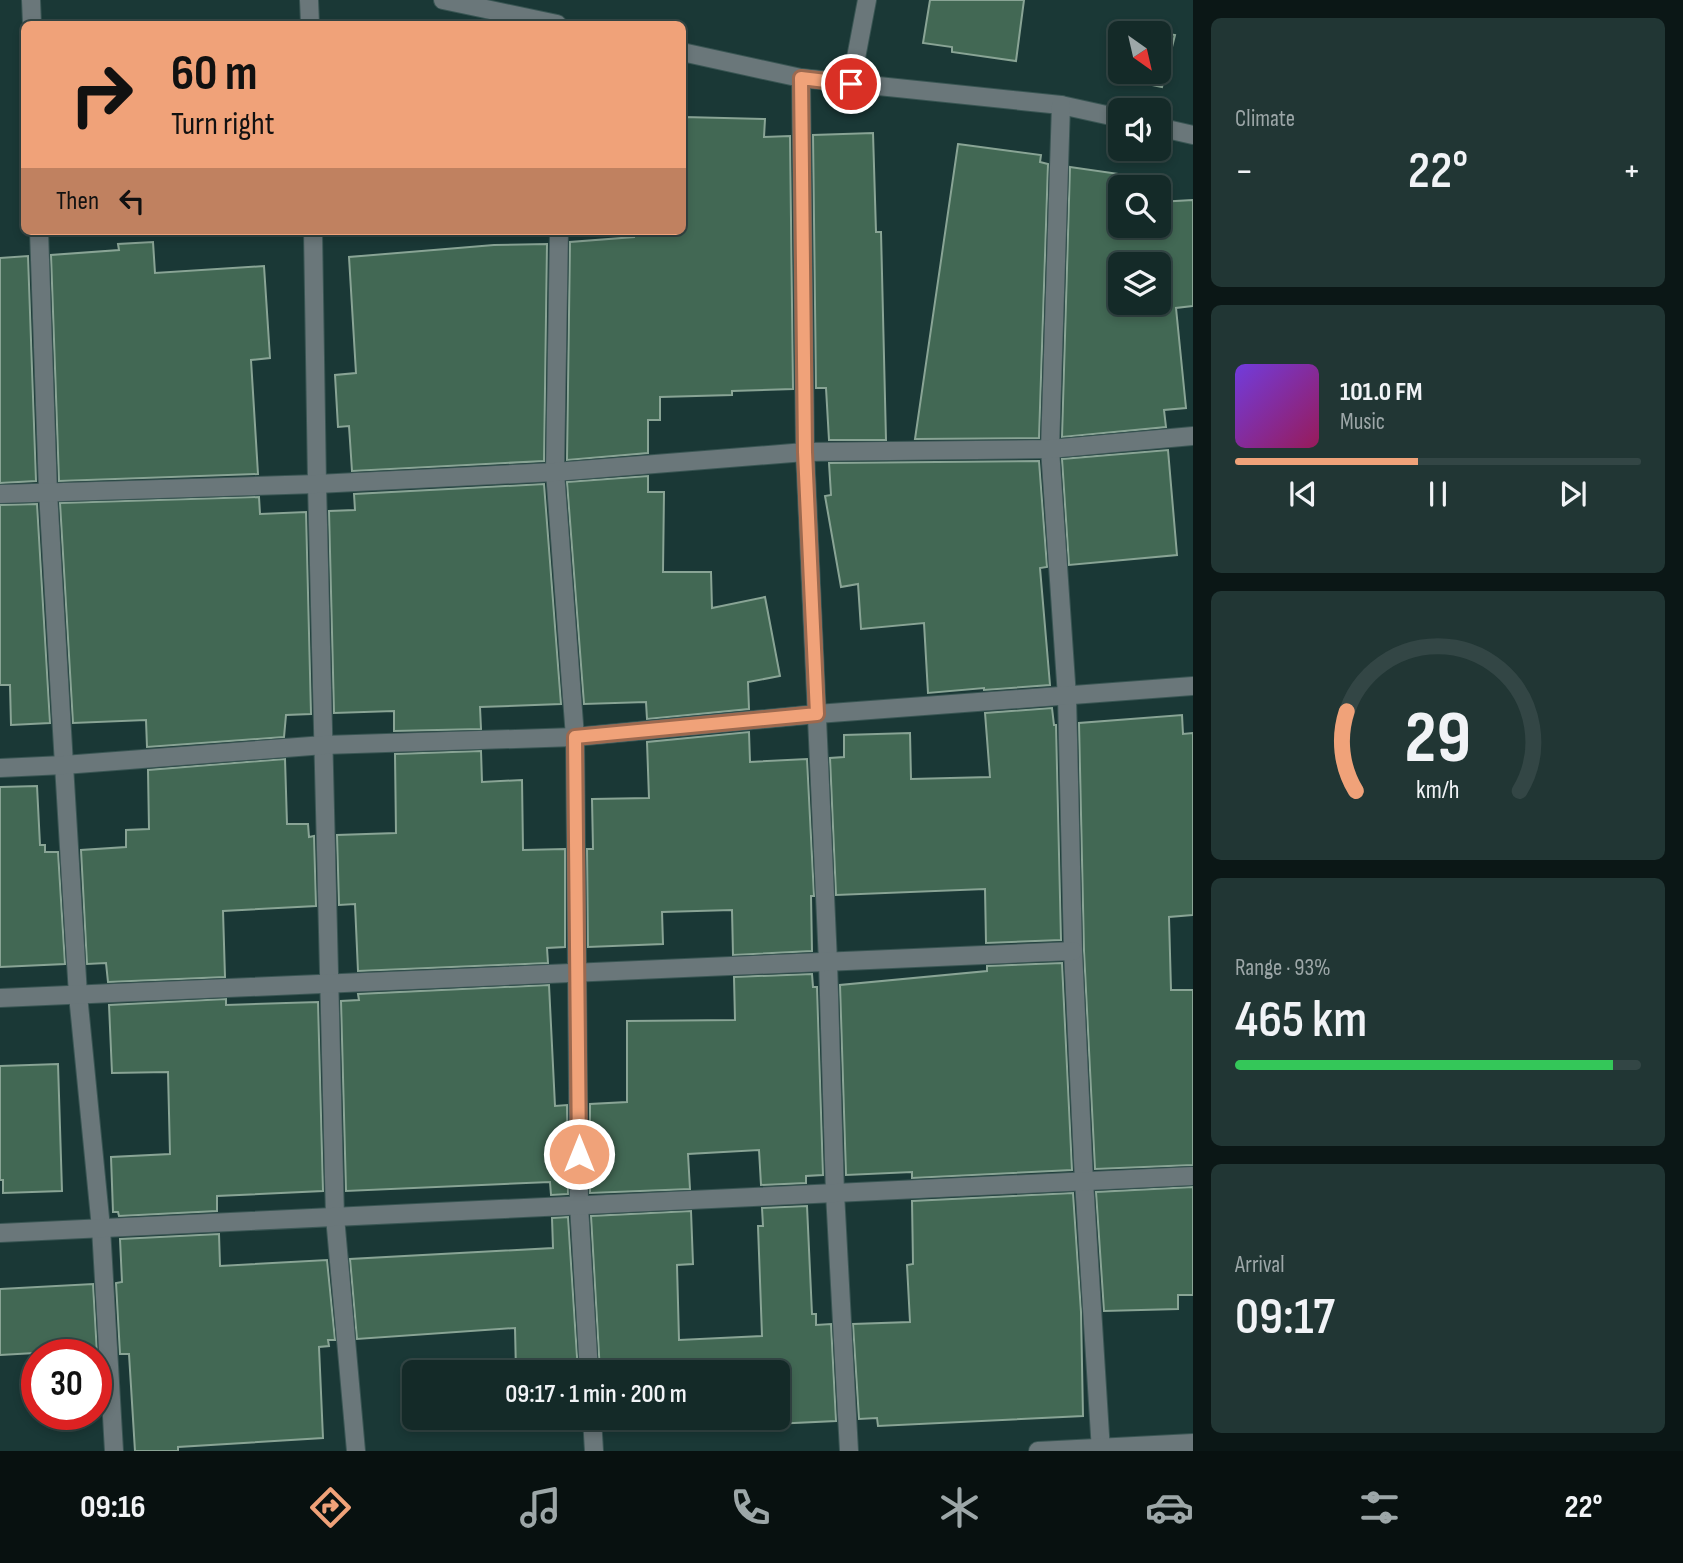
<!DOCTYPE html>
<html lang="en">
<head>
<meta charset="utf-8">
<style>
	:root { --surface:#142a28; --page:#213634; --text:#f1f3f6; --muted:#9da7a8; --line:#334645; --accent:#f0a279 }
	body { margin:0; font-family:"Sofia Sans Condensed",sans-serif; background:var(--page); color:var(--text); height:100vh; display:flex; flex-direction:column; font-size:26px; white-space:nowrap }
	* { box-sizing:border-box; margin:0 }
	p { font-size:23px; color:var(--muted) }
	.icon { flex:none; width:38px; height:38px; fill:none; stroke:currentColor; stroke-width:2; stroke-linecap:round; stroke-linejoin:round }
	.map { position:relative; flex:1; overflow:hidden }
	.drawer { display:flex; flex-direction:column; gap:18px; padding:18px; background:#0b1716; width:490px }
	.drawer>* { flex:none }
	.hud { position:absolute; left:21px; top:21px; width:665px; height:214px; border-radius:10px; box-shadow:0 4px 10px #0003,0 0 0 2px var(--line); background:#f0a279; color:#111; overflow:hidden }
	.needle { width:46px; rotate:146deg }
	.fabs { position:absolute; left:1108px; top:21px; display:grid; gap:14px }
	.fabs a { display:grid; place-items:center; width:63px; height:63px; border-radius:10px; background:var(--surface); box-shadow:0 4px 10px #0003,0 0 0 2px var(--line); font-size:35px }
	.speed { position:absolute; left:21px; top:1339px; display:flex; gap:14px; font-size:35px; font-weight:700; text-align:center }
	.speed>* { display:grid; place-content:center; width:91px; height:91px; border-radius:50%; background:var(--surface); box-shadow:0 4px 10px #0003,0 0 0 2px var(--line); line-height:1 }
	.speed .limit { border:10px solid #d22; background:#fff; color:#111 }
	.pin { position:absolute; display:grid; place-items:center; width:60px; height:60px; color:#fff; margin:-30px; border:4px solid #fff; border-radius:50%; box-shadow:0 2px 7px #0007 }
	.me { position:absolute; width:77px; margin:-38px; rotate:0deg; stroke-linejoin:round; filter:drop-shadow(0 0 5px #0008) }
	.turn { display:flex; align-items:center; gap:24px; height:147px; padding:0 35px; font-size:32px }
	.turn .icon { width:91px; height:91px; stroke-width:2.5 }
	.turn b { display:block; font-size:49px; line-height:60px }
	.then { display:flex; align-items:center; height:66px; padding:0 35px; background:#0003; gap:14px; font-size:26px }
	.big { font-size:52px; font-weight:600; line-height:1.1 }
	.drawer .card { flex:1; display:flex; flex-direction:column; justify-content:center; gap:10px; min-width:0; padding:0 24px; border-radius:10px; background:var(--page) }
	.drawer .dial { align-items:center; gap:0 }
	.dial svg { height:182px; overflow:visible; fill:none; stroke:var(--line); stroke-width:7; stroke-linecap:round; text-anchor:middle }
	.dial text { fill:var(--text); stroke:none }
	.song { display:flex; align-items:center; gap:21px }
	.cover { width:84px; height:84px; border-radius:10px; background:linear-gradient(135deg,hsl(260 70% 55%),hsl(330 70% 35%)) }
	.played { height:7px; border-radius:4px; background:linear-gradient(90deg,var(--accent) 45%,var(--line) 45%) }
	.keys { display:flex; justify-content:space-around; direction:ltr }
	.heat { display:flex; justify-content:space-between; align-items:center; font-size:38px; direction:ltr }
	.charge { height:10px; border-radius:5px; background:linear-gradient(90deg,#34c759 93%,var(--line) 0) }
	.trip { position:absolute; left:402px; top:1360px; width:388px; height:70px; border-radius:10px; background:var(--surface); box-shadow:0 4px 10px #0003,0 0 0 2px var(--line); font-weight:600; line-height:70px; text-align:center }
	.tabs { display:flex; height:112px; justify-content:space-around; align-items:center; background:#081110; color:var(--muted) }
	.tabs .icon { width:49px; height:49px }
	.tabs .current { color:var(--accent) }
	.tabs b { font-size:32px; color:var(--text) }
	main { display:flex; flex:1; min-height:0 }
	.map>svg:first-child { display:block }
	.building { fill:#426854; stroke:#89a495; stroke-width:2; fill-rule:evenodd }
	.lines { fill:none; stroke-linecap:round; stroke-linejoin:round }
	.minor-casing { stroke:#395553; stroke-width:20 }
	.minor { stroke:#6a777a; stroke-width:18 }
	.route-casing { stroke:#9c694f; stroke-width:18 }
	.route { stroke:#f0a279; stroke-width:12 }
</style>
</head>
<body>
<main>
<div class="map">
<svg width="1193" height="1451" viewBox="0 0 1193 1451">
	<rect width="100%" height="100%" fill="#1a3836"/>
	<g class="building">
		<polygon points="930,0 1024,0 1016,61 952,52 952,47 923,43"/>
		<polygon points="1139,29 1175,35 1162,87 1128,80 1130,72 1158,72 1158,33 1138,33"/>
		<polygon points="684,117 765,119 764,137 790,136 793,389 732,391 732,395 660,397 660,420 648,420 648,453 567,460 570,242 634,237 634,233 682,232"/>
		<polygon points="873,133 876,232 881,232 886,440 829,440 826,388 816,388 813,135"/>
		<polygon points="958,144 1041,155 1040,162 1048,164 1039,438 915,439"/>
		<path d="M1070,167L1119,174L1113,204H1120V226H1158V202L1193,200V306L1176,308L1186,408L1164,410L1166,427L1062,437ZM1120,264H1158V303H1120Z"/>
		<polygon points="153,242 155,273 264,266 270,358 251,360 258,474 59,481 51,255 119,250 118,244"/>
		<polygon points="547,244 544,461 352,471 349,426 338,427 335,375 356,373 349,257 494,245"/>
		<polygon points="28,256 36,481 0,483 0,258"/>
		<polygon points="1168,450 1177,555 1069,565 1062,459"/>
		<polygon points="1039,461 1047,567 1040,568 1050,685 984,690 984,688 928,693 924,623 861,629 858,584 841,587 825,496 831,495 829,463"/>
		<polygon points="648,476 648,492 664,492 663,572 711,572 712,608 765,597 780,676 748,682 749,709 647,719 646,702 584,704 567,482"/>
		<polygon points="544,484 561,704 480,707 481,729 394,731 394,711 334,713 329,511 355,510 354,494"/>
		<polygon points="259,497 260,514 306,512 311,714 286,715 284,737 147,747 146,720 73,723 60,503"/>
		<polygon points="37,504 50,723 11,725 10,685 0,685 0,505"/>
		<polygon points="1052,708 1054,725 1056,725 1061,940 986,943 985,889 836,895 830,758 844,757 844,735 910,733 911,779 990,777 985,713"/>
		<polygon points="1182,715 1183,734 1193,733 1193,915 1169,917 1171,990 1193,990 1193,1165 1095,1169 1084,951 1079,723"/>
		<polygon points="749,732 750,762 807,759 814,896 811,896 812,951 733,955 732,910 662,912 663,944 588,947 587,849 593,849 592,799 649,798 647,742"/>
		<polygon points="481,751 482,782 522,780 523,850 565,849 565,947 547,948 548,963 358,971 355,904 339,905 337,835 396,833 395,754"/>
		<polygon points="285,759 287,824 308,824 309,837 314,836 316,906 223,911 225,977 108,982 106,963 87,964 81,850 126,847 126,830 149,829 148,770"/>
		<polygon points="37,786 40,845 45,845 45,852 58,852 65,964 0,967 0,787"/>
		<polygon points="1062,963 1072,1170 912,1178 912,1172 846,1175 840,985 987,971 987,966"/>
		<polygon points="812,974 813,987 817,987 823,1175 806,1176 806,1183 761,1185 759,1150 688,1154 690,1189 590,1193 590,1104 627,1102 627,1021 735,1020 734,977"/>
		<polygon points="549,985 555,1106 567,1105 568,1194 551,1195 550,1182 346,1191 341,1001 359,1000 358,994"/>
		<polygon points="226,999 226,1005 318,1002 323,1191 217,1196 217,1211 119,1216 118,1212 113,1212 111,1157 170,1154 168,1072 112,1073 109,1005"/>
		<polygon points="58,1064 62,1191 3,1193 3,1180 0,1180 0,1066"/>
		<polygon points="1193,1187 1193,1295 1178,1295 1178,1309 1104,1311 1096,1192"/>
		<polygon points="1073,1193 1081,1312 1083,1416 878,1426 877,1418 859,1419 853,1324 910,1322 907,1265 913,1264 912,1201"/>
		<polygon points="807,1206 812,1314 816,1314 816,1325 831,1324 836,1421 752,1425 752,1418 779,1418 779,1372 600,1372 591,1216 691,1211 693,1264 677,1265 679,1340 762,1336 758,1226 763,1226 762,1208"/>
		<polygon points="568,1217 578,1372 516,1372 515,1328 357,1339 350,1259 553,1248 552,1218"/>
		<polygon points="219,1234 220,1266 327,1260 335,1340 328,1340 329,1346 319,1347 323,1438 178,1447 178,1451 135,1451 129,1354 120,1354 116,1283 122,1282 120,1239"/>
		<polygon points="93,1284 97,1354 35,1353 0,1355 0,1289"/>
	</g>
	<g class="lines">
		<defs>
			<g id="minor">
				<polyline points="31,0 32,24"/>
				<polyline points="309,0 310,24"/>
				<polyline points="443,0 557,24"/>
				<polyline points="682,52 801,78 1061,105 1120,118"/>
				<polyline points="801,78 805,452 828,962 835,1193 849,1451"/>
				<polyline points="851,84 867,0"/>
				<polyline points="1061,105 1050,449 1067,697 1073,951 1084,1181 1101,1451"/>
				<polyline points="1158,127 1193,135"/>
				<polyline points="39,231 48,492 64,765 78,995 101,1228 114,1451"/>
				<polyline points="313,231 317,484 335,1217 356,1451"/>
				<polyline points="559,231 555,472 575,737 579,1206 589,1372"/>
				<polyline points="0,494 317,484 555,472 805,452 1050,449 1193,436"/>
				<polyline points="0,768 64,765 324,745 575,737 817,714 1193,686"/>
				<polyline points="0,998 1073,951"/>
				<polyline points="0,1233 1193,1176"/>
				<polyline points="592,1418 594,1451"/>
				<polyline points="1038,1451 1193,1443"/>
			</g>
		</defs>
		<use href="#minor" class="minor-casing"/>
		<use href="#minor" class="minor"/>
	</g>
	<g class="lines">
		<defs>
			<polyline id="route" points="579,1154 575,737 817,714 805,452 801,78 851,84"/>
		</defs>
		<use href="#route" class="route-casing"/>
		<use href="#route" class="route"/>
	</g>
</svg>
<div class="fabs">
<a><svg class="needle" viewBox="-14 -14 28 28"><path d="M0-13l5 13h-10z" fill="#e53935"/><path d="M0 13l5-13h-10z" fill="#9da7a8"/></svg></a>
<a><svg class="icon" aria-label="sound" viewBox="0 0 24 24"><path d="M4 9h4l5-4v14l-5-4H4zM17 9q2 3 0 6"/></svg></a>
<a><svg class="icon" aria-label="search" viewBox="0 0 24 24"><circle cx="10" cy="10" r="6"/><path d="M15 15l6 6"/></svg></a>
<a><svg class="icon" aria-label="layers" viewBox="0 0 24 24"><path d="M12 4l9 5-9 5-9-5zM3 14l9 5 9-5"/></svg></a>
</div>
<div class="speed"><div class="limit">30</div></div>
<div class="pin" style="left:851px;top:84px;background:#d93025"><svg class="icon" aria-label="arrive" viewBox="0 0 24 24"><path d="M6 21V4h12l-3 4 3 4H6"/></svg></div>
<svg class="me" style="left:579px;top:1154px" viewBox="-20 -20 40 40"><circle r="17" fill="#f0a279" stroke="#fff" stroke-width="3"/><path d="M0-11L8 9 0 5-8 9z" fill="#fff"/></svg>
<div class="trip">09:17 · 1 min · 200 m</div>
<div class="hud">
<div class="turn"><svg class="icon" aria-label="right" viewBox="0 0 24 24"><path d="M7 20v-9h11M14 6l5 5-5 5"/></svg><div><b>60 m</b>Turn right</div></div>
<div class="then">Then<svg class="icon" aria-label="left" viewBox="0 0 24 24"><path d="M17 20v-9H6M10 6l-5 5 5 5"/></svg></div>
</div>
</div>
<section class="drawer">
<div class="card"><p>Climate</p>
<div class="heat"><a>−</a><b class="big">22°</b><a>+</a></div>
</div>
<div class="card">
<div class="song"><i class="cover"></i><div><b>101.0 FM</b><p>Music</p></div></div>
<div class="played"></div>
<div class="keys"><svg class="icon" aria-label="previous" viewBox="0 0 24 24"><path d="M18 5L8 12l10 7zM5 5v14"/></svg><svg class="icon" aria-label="pause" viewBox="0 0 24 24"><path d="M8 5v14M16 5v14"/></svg><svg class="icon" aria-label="next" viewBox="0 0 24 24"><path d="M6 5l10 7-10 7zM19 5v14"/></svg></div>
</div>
<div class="card dial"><svg viewBox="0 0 100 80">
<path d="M14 69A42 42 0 1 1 86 69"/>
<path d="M14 69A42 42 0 0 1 10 34" stroke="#f0a279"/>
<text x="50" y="56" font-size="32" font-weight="700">29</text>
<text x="50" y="72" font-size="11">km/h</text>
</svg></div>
<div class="card"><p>Range · 93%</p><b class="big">465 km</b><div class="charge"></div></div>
<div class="card"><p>Arrival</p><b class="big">09:17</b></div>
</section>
</main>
<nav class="tabs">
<b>09:16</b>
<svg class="icon current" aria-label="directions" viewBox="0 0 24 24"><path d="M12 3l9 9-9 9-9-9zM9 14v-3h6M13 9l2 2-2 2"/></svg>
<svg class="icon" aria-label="music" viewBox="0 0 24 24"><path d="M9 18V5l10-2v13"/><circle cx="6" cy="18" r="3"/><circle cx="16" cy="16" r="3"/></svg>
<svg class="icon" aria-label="phone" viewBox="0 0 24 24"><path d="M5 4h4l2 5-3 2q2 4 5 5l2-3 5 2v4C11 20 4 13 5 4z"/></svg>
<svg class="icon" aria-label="climate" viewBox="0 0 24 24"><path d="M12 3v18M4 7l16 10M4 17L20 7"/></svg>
<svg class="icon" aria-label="car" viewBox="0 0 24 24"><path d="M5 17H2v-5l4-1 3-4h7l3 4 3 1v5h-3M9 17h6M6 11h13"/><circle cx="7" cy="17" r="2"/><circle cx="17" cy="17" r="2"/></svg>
<svg class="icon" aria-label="filters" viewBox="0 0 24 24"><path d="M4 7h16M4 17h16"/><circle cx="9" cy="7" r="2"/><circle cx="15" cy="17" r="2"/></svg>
<b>22°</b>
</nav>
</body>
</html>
